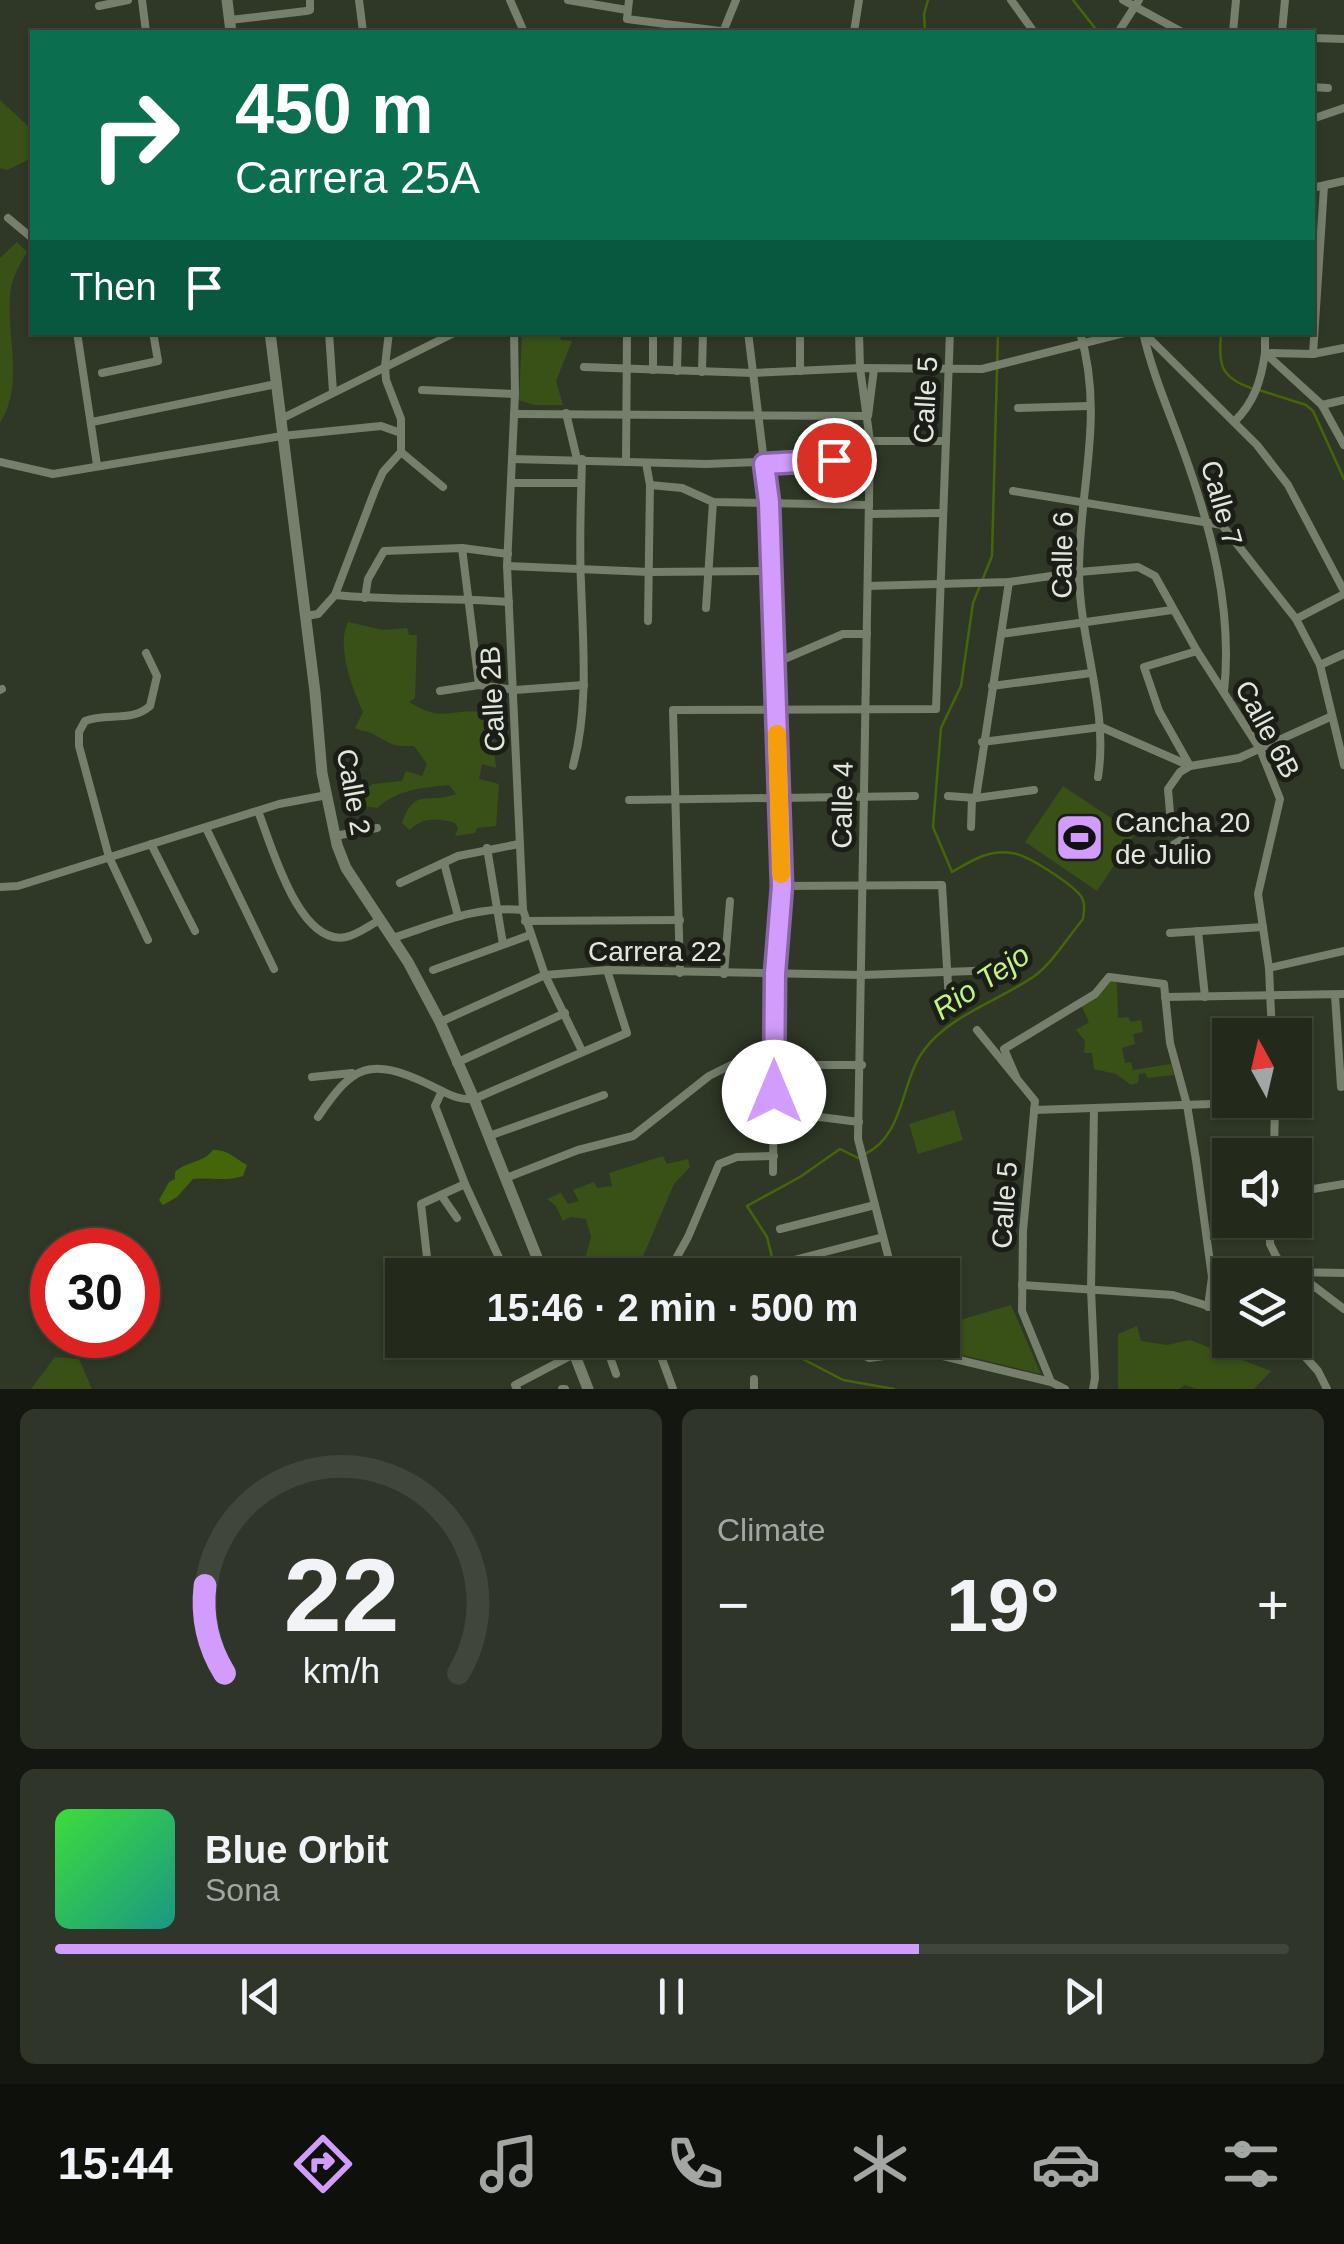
<!DOCTYPE html>
<html lang="en">
<head>
<meta charset="utf-8">
<style>
	:root { --surface:#232a1c; --page:#2f3629; --text:#f1f3f6; --muted:#a3a7a3; --line:#40463b; --accent:#d29cfd }
	body { margin:0; font-family:Arial,sans-serif; background:var(--page); color:var(--text); height:100vh; display:flex; flex-direction:column; font-size:38px; white-space:nowrap }
	* { box-sizing:border-box; margin:0 }
	p { font-size:32px; color:var(--muted) }
	.icon { flex:none; width:55px; height:55px; fill:none; stroke:currentColor; stroke-width:2; stroke-linecap:round; stroke-linejoin:round }
	.map { position:relative; height:1389px; overflow:hidden }
	.drawer { display:flex; flex-direction:column; gap:20px; padding:20px; background:#13170f; flex:1 }
	.drawer>* { flex:none }
	.banner { position:absolute; left:30px; top:30px; width:1285px; height:305px; border-radius:0px; box-shadow:0 2px 8px #0004,0 0 0 2px var(--line); background:#0b6e4f; color:#fff; overflow:hidden }
	.needle { width:65px; rotate:352deg }
	.controls { position:absolute; left:1212px; top:1018px; display:grid; gap:20px }
	.controls a { display:grid; place-items:center; width:100px; height:100px; border-radius:0px; background:var(--surface); box-shadow:0 2px 8px #0004,0 0 0 2px var(--line); font-size:50px }
	.speed { position:absolute; left:30px; top:1228px; display:flex; gap:20px; font-size:50px; font-weight:700; text-align:center }
	.speed>* { display:grid; place-content:center; width:130px; height:130px; border-radius:50%; background:var(--surface); box-shadow:0 2px 8px #0004,0 0 0 2px var(--line); line-height:1 }
	.speed .limit { border:15px solid #d22; background:#fff; color:#111 }
	.pin { position:absolute; display:grid; place-items:center; width:85px; height:85px; color:#fff; margin:-42px; border:5px solid #fff; border-radius:50%; box-shadow:0 2px 10px #0007 }
	.me { position:absolute; width:110px; margin:-55px; rotate:0deg; stroke-linejoin:round; filter:drop-shadow(0 0 8px #0008) }
	.turn { display:flex; align-items:center; gap:35px; height:210px; padding:0 40px; font-size:45px }
	.turn .icon { width:130px; height:130px; stroke-width:2.5 }
	.turn b { display:block; font-size:70px; line-height:85px }
	.then { display:flex; align-items:center; height:95px; padding:0 40px; background:#0003; gap:20px; font-size:38px }
	.big { font-size:75px; font-weight:600; line-height:1.1 }
	.drawer .tile { flex:1; display:flex; flex-direction:column; justify-content:center; gap:15px; min-width:0; padding:0 35px; border-radius:15px; background:var(--page) }
	.drawer .dial { align-items:center; gap:0 }
	.dial svg { height:260px; overflow:visible; fill:none; stroke:var(--line); stroke-width:7; stroke-linecap:round; text-anchor:middle }
	.dial text { fill:var(--text); stroke:none }
	.song { display:flex; align-items:center; gap:30px }
	.cover { width:120px; height:120px; border-radius:15px; background:linear-gradient(135deg,hsl(120 70% 55%),hsl(170 70% 35%)) }
	.played { height:10px; border-radius:5px; background:linear-gradient(90deg,var(--accent) 70%,var(--line) 70%) }
	.keys { display:flex; justify-content:space-around; direction:ltr }
	.heat { display:flex; justify-content:space-between; align-items:center; font-size:55px; direction:ltr }
	.drawer .tiles { flex:1; display:grid; gap:20px; grid-template-columns:1fr 1fr }
	.tile:last-child { grid-column:span 2 }
	.trip { position:absolute; left:385px; top:1258px; width:575px; height:100px; border-radius:0px; background:var(--surface); box-shadow:0 2px 8px #0004,0 0 0 2px var(--line); font-weight:600; line-height:100px; text-align:center }
	.tab-bar { display:flex; height:160px; justify-content:space-around; align-items:center; background:#0e110b; color:var(--muted) }
	.tab-bar .icon { width:70px; height:70px }
	.tab-bar .on { color:var(--accent) }
	.tab-bar b { font-size:45px; color:var(--text) }
	.map>svg:first-child { display:block }
	.green { fill:#395117 }
	.water { fill:#446608 }
	.lines { fill:none; stroke-linecap:round; stroke-linejoin:round }
	.stream { stroke:#446608; stroke-width:2.5 }
	.street { stroke:#757f6b; stroke-width:8 }
	.secondary { stroke:#757f6b; stroke-width:11 }
	.route-casing { stroke:#8865a4; stroke-width:25 }
	.route { stroke:#d29cfd; stroke-width:18 }
	.slow { stroke:#f59e0b; stroke-width:18 }
	.labels { text-anchor:middle; stroke-width:10; stroke-linejoin:round; paint-order:stroke }
	.street-label { font-size:28px; fill:#e2e7dc; stroke:#1a1e16 }
	.poi-label { font-size:28px; fill:#e2e7dc; stroke:#1a1e16; text-anchor:start }
	.water-label { font-size:30px; font-style:italic; fill:#c2f485; stroke:#1a1e16 }
</style>
</head>
<body>
<div class="map">
<svg width="1344" height="1389" viewBox="0 0 1344 1389">
	<rect width="100%" height="100%" fill="#2f3826"/>
	<g class="green">
		<polygon points="0,100 32,130 32,158 7,170 0,168"/>
		<path d="M17,242L27,252C19,266 10,281 10,297C7,340 24,385 0,423V258Z"/>
		<polygon points="522,333 560,333 561,340 572,341 556,381 563,405 534,405 519,400"/>
		<path d="M348,622L383,630L407,628L409,635H417L415,698L409,702C444,723 446,709 481,712L493,734L496,768L482,764L479,779L499,784L496,826L477,828L475,833L455,836L458,828L455,823C438,818 423,817 410,830L402,823C415,786 428,805 456,794L449,785C421,788 399,789 377,808L365,806L363,791L373,784L402,781L406,771L422,776L427,764L414,746C390,747 391,743 371,733C366,731 360,731 355,728L363,712C352,688 336,645 348,622Z"/>
		<polygon points="1063,786 1135,834 1097,891 1025,842"/>
		<polygon points="1111,978 1117,983 1118,1018 1128,1017 1131,1022 1141,1020 1143,1032 1133,1034 1135,1044 1122,1048 1125,1063 1131,1062 1133,1070 1171,1064 1174,1075 1148,1078 1145,1073 1139,1074 1138,1083 1131,1085 1116,1074 1094,1069 1092,1053 1084,1053 1085,1041 1076,1030 1089,1022 1081,1005"/>
		<polygon points="954,1110 963,1140 918,1154 909,1124"/>
		<polygon points="663,1156 667,1164 688,1159 690,1167 674,1184 635,1275 582,1275 588,1267 585,1259 591,1237 586,1219 570,1217 563,1221 556,1206 547,1199 561,1193 568,1204 579,1201 573,1190 594,1182 597,1188 612,1186 609,1173"/>
		<polygon points="1011,1305 1041,1374 930,1347 923,1340 942,1340 943,1325"/>
		<polygon points="1137,1326 1141,1341 1167,1345 1190,1340 1271,1371 1254,1389 1197,1389 1185,1385 1179,1389 1118,1389 1118,1334"/>
		<polygon points="55,1357 79,1359 92,1389 31,1389"/>
	</g>
	<path class="water" d="M213,1150C229,1150 234,1158 247,1165L243,1176C225,1182 211,1177 193,1179L177,1197L163,1205L159,1200L169,1182L175,1179V1172C187,1161 203,1163 213,1150Z"/>
	<g class="lines">
		<g class="stream">
			<polyline points="1073,0 1098,32"/>
			<polyline points="925,32 924,14 928,0"/>
			<path d="M1221,332C1219,364 1219,377 1251,388"/>
			<polyline points="1259,390 1306,405 1313,411 1344,479"/>
			<path d="M865,1154C905,1135 900,1082 924,1050C950,1015 998,1001 1033,977C1052,964 1068,937 1083,919C1084,911 1086,902 1080,895C1070,883 1028,855 1012,853C989,849 971,861 952,872L933,827L941,728L961,686L973,603L992,556L998,332"/>
			<polyline points="763,1275 773,1261 767,1237 747,1206 800,1177 840,1149 858,1158"/>
			<polyline points="721,1340 799,1357 843,1380 894,1389"/>
		</g>
		<g class="street">
			<polyline points="142,0 146,32"/>
			<polyline points="359,0 363,32"/>
			<polyline points="510,0 524,32"/>
			<polyline points="568,0 627,10"/>
			<polyline points="629,0 627,19 728,32"/>
			<polyline points="1011,0 1034,32"/>
			<polyline points="1123,0 1182,32"/>
			<polyline points="99,6 128,0"/>
			<polyline points="230,20 306,11 310,10 310,0"/>
			<polyline points="723,32 736,0"/>
			<polyline points="854,32 859,0"/>
			<polyline points="1122,32 1119,31 1139,0"/>
			<polyline points="1233,32 1236,0"/>
			<polyline points="1282,32 1285,0"/>
			<polyline points="1312,38 1344,39"/>
			<polyline points="1312,87 1328,88"/>
			<polyline points="1312,119 1344,108"/>
			<polyline points="1312,188 1344,181"/>
			<polyline points="8,218 32,238"/>
			<polyline points="77,332 97,465"/>
			<polyline points="329,332 333,392"/>
			<polyline points="514,332 515,394 507,566 523,910 545,975 582,1051"/>
			<polyline points="653,332 653,370"/>
			<polyline points="748,332 769,502 782,886 775,974 773,1172"/>
			<polyline points="800,332 800,371"/>
			<polyline points="859,332 860,368 870,441 858,1139 893,1275"/>
			<path d="M1080,332C1105,417 1079,488 1079,571C1079,640 1109,708 1098,777"/>
			<path d="M1143,332C1152,373 1169,411 1183,450C1211,527 1233,610 1224,692"/>
			<polyline points="1265,332 1265,353 1322,405 1344,445"/>
			<polyline points="1147,336 1257,445 1288,485 1344,591"/>
			<polyline points="1313,354 1324,186"/>
			<polyline points="584,367 753,373 860,368 982,369 1128,332"/>
			<polyline points="677,371 678,332"/>
			<polyline points="702,372 703,332"/>
			<polyline points="102,373 158,361 153,332"/>
			<polyline points="422,390 515,394"/>
			<polyline points="1322,405 1344,400"/>
			<polyline points="1018,408 1089,406"/>
			<polyline points="566,413 577,459"/>
			<polyline points="514,414 868,416 874,369"/>
			<polyline points="281,419 456,332"/>
			<polyline points="92,422 276,384"/>
			<path d="M1234,422C1254,403 1261,381 1265,353L1313,354L1344,348"/>
			<polyline points="870,441 946,441"/>
			<polyline points="401,452 443,487"/>
			<polyline points="512,459 706,464 869,458"/>
			<polyline points="0,462 53,474 282,436 381,426 398,432"/>
			<polyline points="626,462 627,332"/>
			<polyline points="646,463 650,485 648,621"/>
			<polyline points="512,483 581,483"/>
			<polyline points="650,485 682,488 713,502 869,505"/>
			<polyline points="1013,491 1222,525 1296,619 1320,665 1344,765"/>
			<polyline points="869,514 942,513"/>
			<polyline points="462,548 479,685"/>
			<polyline points="507,566 649,572 772,571"/>
			<polyline points="868,586 1009,582 1079,572 1138,567 1155,576 1197,651 1260,749 1280,799 1258,894 1269,968 1272,1035"/>
			<path d="M335,595C393,601 451,597 509,602"/>
			<polyline points="365,598 368,579 384,551 462,548 508,554"/>
			<polyline points="706,608 713,502"/>
			<polyline points="306,616 318,614 335,595 375,490 383,472 401,452 401,419 386,380 385,366 389,332"/>
			<polyline points="1296,619 1344,594"/>
			<polyline points="1001,634 1172,610"/>
			<path d="M146,653L157,676L150,706C131,723 107,712 85,721L79,732V746L109,857L148,940"/>
			<polyline points="775,663 843,634 867,634"/>
			<polyline points="1320,665 1344,654"/>
			<polyline points="992,686 1091,673"/>
			<polyline points="0,690 2,689"/>
			<polyline points="440,691 479,685 515,690 584,685"/>
			<polyline points="982,742 1101,727 1190,766 1239,758 1330,717"/>
			<path d="M573,766C589,707 583,644 581,583C579,542 581,500 582,459"/>
			<polyline points="948,796 976,798 1009,582"/>
			<polyline points="976,798 1034,790"/>
			<polyline points="629,800 915,796"/>
			<path d="M258,811C271,844 299,947 346,937C357,935 370,925 380,920"/>
			<polyline points="971,827 972,798"/>
			<polyline points="206,828 274,969"/>
			<polyline points="335,836 377,828"/>
			<polyline points="151,844 195,931"/>
			<polyline points="1173,845 1185,838 1170,813 1168,789 1180,772 1190,766 1159,711 1144,667 1197,651"/>
			<polyline points="487,848 503,944"/>
			<polyline points="444,863 458,916"/>
			<polyline points="400,883 458,856 519,844"/>
			<polyline points="782,886 942,885 949,1001"/>
			<polyline points="0,887 18,886 279,804 327,795"/>
			<polyline points="525,921 680,920"/>
			<polyline points="1198,931 1205,997"/>
			<polyline points="1170,933 1263,927"/>
			<path d="M393,938C437,924 477,905 523,910"/>
			<polyline points="1269,968 1344,951"/>
			<polyline points="433,970 530,935"/>
			<polyline points="680,973 673,710 936,709 950,332"/>
			<polyline points="724,974 730,901"/>
			<polyline points="1335,995 1341,1087"/>
			<polyline points="1165,997 1344,994"/>
			<polyline points="440,1022 545,975 607,970 862,975 1000,970"/>
			<polyline points="977,1030 1035,1101 1023,1231 1022,1311 1051,1382 1065,1389"/>
			<polyline points="456,1063 565,1013"/>
			<polyline points="312,1077 352,1073"/>
			<polyline points="1017,1079 1004,1049 1095,994 1109,977 1164,984 1170,1043 1187,1105 1196,1160 1212,1277 1208,1307"/>
			<polyline points="442,1091 435,1106 465,1184 507,1275"/>
			<polyline points="1034,1110 1275,1102"/>
			<path d="M318,1117C353,1065 369,1056 430,1085C444,1092 458,1101 474,1099L627,1033L607,970"/>
			<polyline points="774,1121 820,1117 859,1122"/>
			<polyline points="489,1136 604,1095"/>
			<polyline points="1274,1155 1275,1100"/>
			<polyline points="506,1178 578,1150 633,1136 709,1076 731,1065 862,1065"/>
			<polyline points="1295,1192 1344,1184"/>
			<polyline points="441,1195 457,1218"/>
			<polyline points="1270,1220 1270,1244 1277,1258 1344,1309"/>
			<polyline points="780,1229 875,1205"/>
			<polyline points="790,1261 883,1237"/>
			<polyline points="1294,1272 1344,1273"/>
			<polyline points="429,1275 421,1204 465,1184"/>
			<polyline points="667,1275 688,1237 719,1164 737,1157 774,1156"/>
			<polyline points="869,1275 892,1269"/>
			<polyline points="1022,1285 1173,1295 1230,1313"/>
			<polyline points="509,1340 509,1343 517,1340"/>
			<polyline points="655,1340 673,1389"/>
			<polyline points="832,1340 869,1358 922,1351 1051,1382"/>
			<polyline points="1290,1340 1318,1371 1327,1389"/>
			<polyline points="605,1343 616,1374"/>
			<polyline points="754,1379 754,1389"/>
			<polyline points="517,1389 515,1385 574,1354 612,1340"/>
			<polyline points="562,1389 565,1389"/>
			<polyline points="1093,1389 1095,1378 1091,1289 1094,1108"/>
		</g>
		<g class="secondary">
			<polyline points="227,0 231,32"/>
			<polyline points="270,332 315,692 322,773 337,845 346,868 408,962 440,1022 474,1099 544,1275"/>
			<polyline points="569,1340 588,1389"/>
		</g>
	</g>
	<g class="lines">
		<defs>
			<polyline id="route" points="774,1092 775,974 782,886 769,502 764,464 834,460"/>
		</defs>
		<use href="#route" class="route-casing"/>
		<use href="#route" class="route"/>
		<polyline class="slow" points="777,734 781,874"/>
	</g>
	<defs>
		<symbol id="stadium-square" viewBox="-11 -11 22 22"><rect x="-9" y="-9" width="18" height="18" rx="4" fill="#d29cfd" stroke="#1a1e16"/><path d="M0-5a6.5 5 0 1 0 0 10a6.5 5 0 1 0 0-10ZM-3.5-1.8h7v3.6h-7Z" fill="#111"/></symbol>
	</defs>
	<g fill-rule="evenodd">
		<use href="#stadium-square" x="1052" y="810" width="55" height="55"/>
	</g>
	<g class="labels">
		<g class="street-label">
			<text transform="translate(925 400) rotate(-87)" y="10">Calle 5</text>
			<text transform="translate(1222 503) rotate(74)" y="10">Calle 7</text>
			<text transform="translate(1062 555) rotate(-89)" y="10">Calle 6</text>
			<text transform="translate(492 699) rotate(-93)" y="10">Calle 2B</text>
			<text transform="translate(1268 729) rotate(62)" y="10">Calle 6B</text>
			<text transform="translate(354 792) rotate(80)" y="10">Calle 2</text>
			<text transform="translate(842 805) rotate(-89)" y="10">Calle 4</text>
			<text x="655" y="961">Carrera 22</text>
			<text transform="translate(1004 1205) rotate(-86)" y="10">Calle 5</text>
		</g>
		<g class="poi-label">
			<text x="1115" y="832">Cancha 20<tspan x="1115" dy="32">de Julio</tspan></text>
		</g>
		<g class="water-label">
			<text transform="translate(981 982) rotate(-34)" y="10">Rio Tejo</text>
		</g>
	</g>
</svg>
<div class="controls">
<a><svg class="needle" viewBox="-14 -14 28 28"><path d="M0-13l5 13h-10z" fill="#e53935"/><path d="M0 13l5-13h-10z" fill="#a3a7a3"/></svg></a>
<a><svg class="icon" aria-label="sound" viewBox="0 0 24 24"><path d="M4 9h4l5-4v14l-5-4H4zM17 9q2 3 0 6"/></svg></a>
<a><svg class="icon" aria-label="layers" viewBox="0 0 24 24"><path d="M12 4l9 5-9 5-9-5zM3 14l9 5 9-5"/></svg></a>
</div>
<div class="speed"><div class="limit">30</div></div>
<div class="pin" style="left:834px;top:460px;background:#d93025"><svg class="icon" aria-label="arrive" viewBox="0 0 24 24"><path d="M6 21V4h12l-3 4 3 4H6"/></svg></div>
<svg class="me" style="left:774px;top:1092px" viewBox="-20 -20 40 40"><circle r="19" fill="#fff"/><path d="M0-13L10 11 0 6-10 11z" fill="#d29cfd"/></svg>
<div class="trip">15:46 · 2 min · 500 m</div>
<div class="banner">
<div class="turn"><svg class="icon" aria-label="right" viewBox="0 0 24 24"><path d="M7 20v-9h11M14 6l5 5-5 5"/></svg><div><b>450 m</b>Carrera 25A</div></div>
<div class="then">Then<svg class="icon" aria-label="arrive" viewBox="0 0 24 24"><path d="M6 21V4h12l-3 4 3 4H6"/></svg></div>
</div>
</div>
<section class="drawer">
<div class="tiles">
<div class="tile dial"><svg viewBox="0 0 100 80">
<path d="M14 69A42 42 0 1 1 86 69"/>
<path d="M14 69A42 42 0 0 1 8 42" stroke="#d29cfd"/>
<text x="50" y="56" font-size="32" font-weight="700">22</text>
<text x="50" y="72" font-size="11">km/h</text>
</svg></div>
<div class="tile"><p>Climate</p>
<div class="heat"><a>−</a><b class="big">19°</b><a>+</a></div>
</div>
<div class="tile">
<div class="song"><i class="cover"></i><div><b>Blue Orbit</b><p>Sona</p></div></div>
<div class="played"></div>
<div class="keys"><svg class="icon" aria-label="previous" viewBox="0 0 24 24"><path d="M18 5L8 12l10 7zM5 5v14"/></svg><svg class="icon" aria-label="pause" viewBox="0 0 24 24"><path d="M8 5v14M16 5v14"/></svg><svg class="icon" aria-label="next" viewBox="0 0 24 24"><path d="M6 5l10 7-10 7zM19 5v14"/></svg></div>
</div>
</div>
</section>
<nav class="tab-bar">
<b>15:44</b>
<svg class="icon on" aria-label="directions" viewBox="0 0 24 24"><path d="M12 3l9 9-9 9-9-9zM9 14v-3h6M13 9l2 2-2 2"/></svg>
<svg class="icon" aria-label="music" viewBox="0 0 24 24"><path d="M9 18V5l10-2v13"/><circle cx="6" cy="18" r="3"/><circle cx="16" cy="16" r="3"/></svg>
<svg class="icon" aria-label="phone" viewBox="0 0 24 24"><path d="M5 4h4l2 5-3 2q2 4 5 5l2-3 5 2v4C11 20 4 13 5 4z"/></svg>
<svg class="icon" aria-label="climate" viewBox="0 0 24 24"><path d="M12 3v18M4 7l16 10M4 17L20 7"/></svg>
<svg class="icon" aria-label="car" viewBox="0 0 24 24"><path d="M5 17H2v-5l4-1 3-4h7l3 4 3 1v5h-3M9 17h6M6 11h13"/><circle cx="7" cy="17" r="2"/><circle cx="17" cy="17" r="2"/></svg>
<svg class="icon" aria-label="filters" viewBox="0 0 24 24"><path d="M4 7h16M4 17h16"/><circle cx="9" cy="7" r="2"/><circle cx="15" cy="17" r="2"/></svg>
</nav>
</body>
</html>
